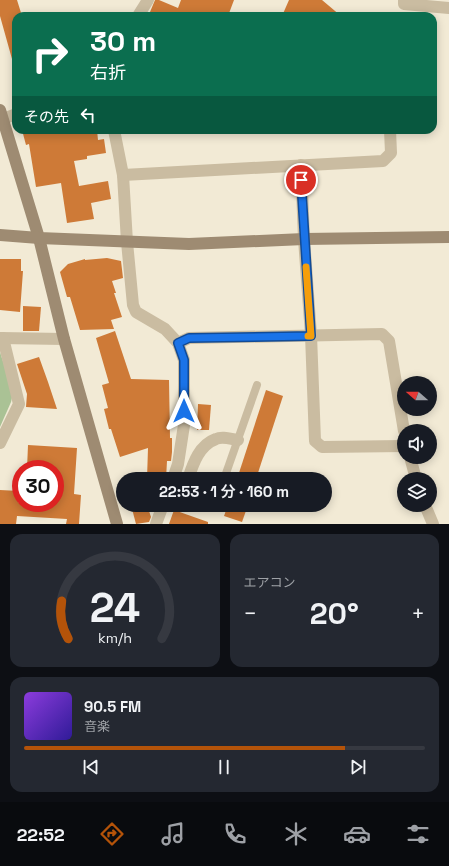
<!DOCTYPE html>
<html lang="ja">
<head>
<meta charset="utf-8">
<style>
	:root { --surface:#171b24; --page:#242831; --text:#f1f3f6; --muted:#9ea1a6; --line:#363941; --accent:#b45309 }
	body { margin:0; font-family:"Space Grotesk","Noto Sans JP",sans-serif; background:var(--page); color:var(--text); height:100vh; display:flex; flex-direction:column; font-size:15px; white-space:nowrap }
	* { box-sizing:border-box; margin:0 }
	p { font-size:13px; color:var(--muted) }
	.icon { flex:none; width:22px; height:22px; fill:none; stroke:currentColor; stroke-width:2; stroke-linecap:round; stroke-linejoin:round }
	.map { position:relative; height:524px; overflow:hidden }
	.side { display:flex; flex-direction:column; gap:10px; padding:10px; background:#0d0f14; flex:1 }
	.side>* { flex:none }
	.top-card { position:absolute; left:12px; top:12px; width:425px; height:122px; border-radius:12px; box-shadow:0 2px 10px #0003; background:#0b6e4f; color:#fff; overflow:hidden }
	.needle { width:26px; rotate:290deg }
	.buttons { position:absolute; left:397px; top:376px; display:grid; gap:8px }
	.buttons a { display:grid; place-items:center; width:40px; height:40px; border-radius:50%; background:var(--surface); box-shadow:0 2px 10px #0003; font-size:20px }
	.speed { position:absolute; left:12px; top:460px; display:flex; gap:8px; font-size:20px; font-weight:700; text-align:center }
	.speed>* { display:grid; place-content:center; width:52px; height:52px; border-radius:50%; background:var(--surface); box-shadow:0 2px 10px #0003; line-height:1 }
	.speed .limit { border:6px solid #d22; background:#fff; color:#111 }
	.pin { position:absolute; display:grid; place-items:center; width:34px; height:34px; color:#fff; margin:-17px; border:2px solid #fff; border-radius:50%; box-shadow:0 1px 4px #0007 }
	.me { position:absolute; width:44px; margin:-22px; rotate:0deg; stroke-linejoin:round; filter:drop-shadow(0 0 3px #0008) }
	.turn { display:flex; align-items:center; gap:14px; height:84px; padding:0 12px; font-size:18px }
	.turn .icon { width:52px; height:52px; stroke-width:2.5 }
	.turn b { display:block; font-size:28px; line-height:34px }
	.then { display:flex; align-items:center; height:38px; padding:0 12px; background:#0003; gap:8px; font-size:15px }
	.big { font-size:30px; font-weight:600; line-height:1.1 }
	.side .tile { flex:1; display:flex; flex-direction:column; justify-content:center; gap:6px; min-width:0; padding:0 14px; border-radius:12px; background:var(--page) }
	.side .dial { align-items:center; gap:0 }
	.dial svg { height:104px; overflow:visible; fill:none; stroke:var(--line); stroke-width:7; stroke-linecap:round; text-anchor:middle }
	.dial text { fill:var(--text); stroke:none }
	.song { display:flex; align-items:center; gap:12px }
	.cover { width:48px; height:48px; border-radius:6px; background:linear-gradient(135deg,hsl(270 70% 55%),hsl(250 70% 35%)) }
	.played { height:4px; border-radius:2px; background:linear-gradient(90deg,var(--accent) 80%,var(--line) 80%) }
	.keys { display:flex; justify-content:space-around; direction:ltr }
	.heat { display:flex; justify-content:space-between; align-items:center; font-size:22px; direction:ltr }
	.side .tiles { flex:1; display:grid; gap:10px; grid-template-columns:1fr 1fr }
	.tile:last-child { grid-column:span 2 }
	.trip { position:absolute; left:116px; top:472px; width:216px; height:40px; border-radius:20px; background:var(--surface); box-shadow:0 2px 10px #0003; font-weight:600; line-height:40px; text-align:center }
	.dock { display:flex; height:64px; justify-content:space-around; align-items:center; background:#090b0e; color:var(--muted) }
	.dock .icon { width:28px; height:28px }
	.dock .active { color:var(--accent) }
	.dock b { font-size:18px; color:var(--text) }
	.map>svg:first-child { display:block }
	.green { fill:#aac295 }
	.building { fill:#ce7a37 }
	.lines { fill:none; stroke-linecap:round; stroke-linejoin:round }
	.lane { stroke:#cabca1; stroke-width:8 }
	.street { stroke:#cabca1; stroke-width:12 }
	.secondary { stroke:#9e8b72; stroke-width:12 }
	.route-casing { stroke:#114b97; stroke-width:10 }
	.route { stroke:#1a73e8; stroke-width:7 }
	.slow { stroke:#f59e0b; stroke-width:7 }
</style>
</head>
<body>
<div class="map">
<svg width="449" height="524" viewBox="0 0 449 524">
	<rect width="100%" height="100%" fill="#f2ead5"/>
	<polygon class="green" points="0,352 13,393 11,402 0,427"/>
	<g class="building">
		<polygon points="0,0 17,0 22,16 16,16 16,59 12,59 0,16"/>
		<polygon points="155,0 159,0 178,8 181,0 234,0 228,16 160,16 150,12"/>
		<polygon points="289,0 322,0 341,16 282,16"/>
		<polygon points="22,130 97,130 98,140 104,139 106,153 87,156 87,159 74,161 79,186 108,181 111,199 91,203 94,219 67,223 61,183 36,187 29,144 26,145"/>
		<polygon points="107,258 121,261 123,278 112,281 116,293 114,293 122,317 111,320 114,329 80,330 70,297 67,297 60,272 68,264 85,259 85,260"/>
		<polygon points="0,259 21,259 21,271 23,271 20,312 0,310"/>
		<polygon points="23,306 41,307 39,331 23,331"/>
		<polygon points="115,331 131,379 169,380 170,438 172,438 172,452 171,461 167,461 166,479 147,479 148,448 120,457 111,429 109,429 104,409 108,408 102,385 109,383 96,338"/>
		<polygon points="39,357 48,382 57,409 26,407 27,394 17,364"/>
		<polygon points="266,390 283,396 256,479 237,479"/>
		<polygon points="198,404 211,405 209,430 197,430"/>
		<polygon points="28,445 77,448 74,494 81,495 79,524 66,524 67,519 17,516 16,524 0,524 0,490 19,491 18,503 55,503 55,469 27,469"/>
		<polygon points="131,505 147,505 151,517 149,522 136,524"/>
		<polygon points="228,505 248,505 242,522 224,516"/>
		<polygon points="174,510 208,522 208,524 169,524"/>
	</g>
	<g class="lines">
		<g class="lane">
			<polyline points="224,479 257,385"/>
			<polyline points="214,508 215,505"/>
		</g>
		<g class="street">
			<polyline points="404,0 404,4 449,8"/>
			<polyline points="138,16 148,0"/>
			<polyline points="3,119 16,114"/>
			<polyline points="114,130 123,175 127,242 133,305 136,312 165,329 178,343 184,360 184,425 178,464 173,479"/>
			<polyline points="301,165 304,239 311,335 315,441 322,447 404,446"/>
			<polyline points="123,175 383,161 391,153 390,130"/>
			<polyline points="0,338 64,339"/>
			<polyline points="178,343 189,338 382,334 389,341 404,431"/>
			<polyline points="0,443 19,404 3,338"/>
			<polyline points="410,457 416,479"/>
			<path d="M188,479C193,464 199,445 216,439C222,436 231,439 238,440"/>
			<polyline points="425,505 433,524"/>
			<polyline points="156,524 163,505"/>
		</g>
		<g class="secondary">
			<polyline points="0,110 39,238 64,339 117,524"/>
			<polyline points="0,235 39,238 189,244 304,239 449,237"/>
		</g>
	</g>
	<g class="lines">
		<defs>
			<polyline id="route" points="184,411 184,360 178,343 189,338 311,336 301,180"/>
		</defs>
		<use href="#route" class="route-casing"/>
		<use href="#route" class="route"/>
		<polyline class="slow" points="306,267 311,336 308,336"/>
	</g>
</svg>
<div class="buttons">
<a><svg class="needle" viewBox="-14 -14 28 28"><path d="M0-13l5 13h-10z" fill="#e53935"/><path d="M0 13l5-13h-10z" fill="#9ea1a6"/></svg></a>
<a><svg class="icon" aria-label="sound" viewBox="0 0 24 24"><path d="M4 9h4l5-4v14l-5-4H4zM17 9q2 3 0 6"/></svg></a>
<a><svg class="icon" aria-label="layers" viewBox="0 0 24 24"><path d="M12 4l9 5-9 5-9-5zM3 14l9 5 9-5"/></svg></a>
</div>
<div class="speed"><div class="limit">30</div></div>
<div class="pin" style="left:301px;top:180px;background:#d93025"><svg class="icon" aria-label="arrive" viewBox="0 0 24 24"><path d="M6 21V4h12l-3 4 3 4H6"/></svg></div>
<svg class="me" style="left:184px;top:411px" viewBox="-20 -20 40 40"><path d="M0-17L14 15 0 8-14 15z" fill="#1a73e8" stroke="#fff" stroke-width="4"/></svg>
<div class="trip">22:53 · 1 分 · 160 m</div>
<div class="top-card">
<div class="turn"><svg class="icon" aria-label="right" viewBox="0 0 24 24"><path d="M7 20v-9h11M14 6l5 5-5 5"/></svg><div><b>30 m</b>右折</div></div>
<div class="then">その先<svg class="icon" aria-label="left" viewBox="0 0 24 24"><path d="M17 20v-9H6M10 6l-5 5 5 5"/></svg></div>
</div>
</div>
<section class="side">
<div class="tiles">
<div class="tile dial"><svg viewBox="0 0 100 80">
<path d="M14 69A42 42 0 1 1 86 69"/>
<path d="M14 69A42 42 0 0 1 9 40" stroke="#b45309"/>
<text x="50" y="56" font-size="32" font-weight="700">24</text>
<text x="50" y="72" font-size="11">km/h</text>
</svg></div>
<div class="tile"><p>エアコン</p>
<div class="heat"><a>−</a><b class="big">20°</b><a>+</a></div>
</div>
<div class="tile">
<div class="song"><i class="cover"></i><div><b>90.5 FM</b><p>音楽</p></div></div>
<div class="played"></div>
<div class="keys"><svg class="icon" aria-label="previous" viewBox="0 0 24 24"><path d="M18 5L8 12l10 7zM5 5v14"/></svg><svg class="icon" aria-label="pause" viewBox="0 0 24 24"><path d="M8 5v14M16 5v14"/></svg><svg class="icon" aria-label="next" viewBox="0 0 24 24"><path d="M6 5l10 7-10 7zM19 5v14"/></svg></div>
</div>
</div>
</section>
<nav class="dock">
<b>22:52</b>
<svg class="icon active" aria-label="directions" viewBox="0 0 24 24"><path d="M12 3l9 9-9 9-9-9zM9 14v-3h6M13 9l2 2-2 2"/></svg>
<svg class="icon" aria-label="music" viewBox="0 0 24 24"><path d="M9 18V5l10-2v13"/><circle cx="6" cy="18" r="3"/><circle cx="16" cy="16" r="3"/></svg>
<svg class="icon" aria-label="phone" viewBox="0 0 24 24"><path d="M5 4h4l2 5-3 2q2 4 5 5l2-3 5 2v4C11 20 4 13 5 4z"/></svg>
<svg class="icon" aria-label="climate" viewBox="0 0 24 24"><path d="M12 3v18M4 7l16 10M4 17L20 7"/></svg>
<svg class="icon" aria-label="car" viewBox="0 0 24 24"><path d="M5 17H2v-5l4-1 3-4h7l3 4 3 1v5h-3M9 17h6M6 11h13"/><circle cx="7" cy="17" r="2"/><circle cx="17" cy="17" r="2"/></svg>
<svg class="icon" aria-label="filters" viewBox="0 0 24 24"><path d="M4 7h16M4 17h16"/><circle cx="9" cy="7" r="2"/><circle cx="15" cy="17" r="2"/></svg>
</nav>
</body>
</html>
